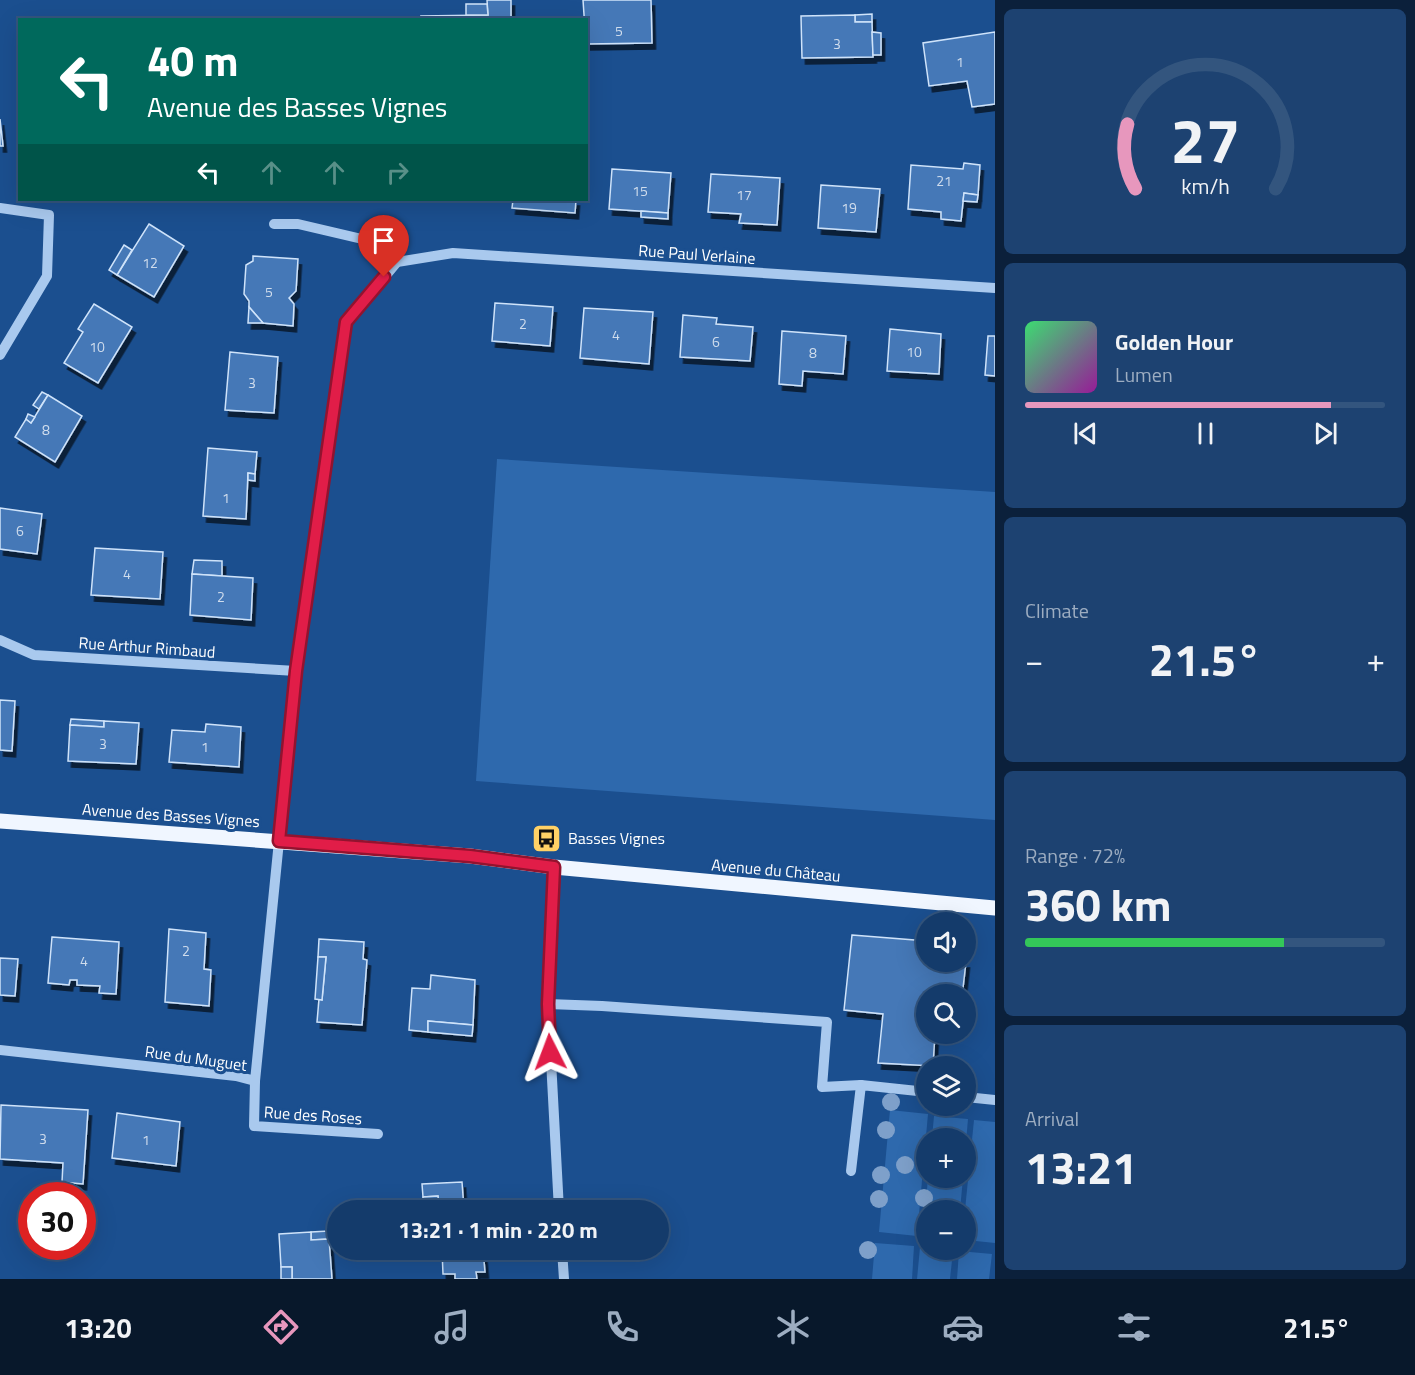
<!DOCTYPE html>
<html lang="en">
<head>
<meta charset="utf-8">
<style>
	:root { --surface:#143b6b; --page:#1d4271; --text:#f1f3f6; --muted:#9dadc1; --line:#33557e; --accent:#e797bd }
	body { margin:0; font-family:"Titillium Web",sans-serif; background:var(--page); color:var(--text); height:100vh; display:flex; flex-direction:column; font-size:22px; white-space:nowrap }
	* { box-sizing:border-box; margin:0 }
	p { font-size:20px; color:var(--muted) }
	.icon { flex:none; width:33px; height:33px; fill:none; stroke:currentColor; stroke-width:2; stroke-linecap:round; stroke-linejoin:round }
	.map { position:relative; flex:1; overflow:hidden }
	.panel { display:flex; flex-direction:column; gap:9px; padding:9px; background:#0b203b; width:420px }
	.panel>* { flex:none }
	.banner { position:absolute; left:18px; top:18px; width:570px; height:183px; border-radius:0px; box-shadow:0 6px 24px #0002,0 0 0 2px var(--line); background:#00695c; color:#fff; overflow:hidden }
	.tools { position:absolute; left:916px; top:912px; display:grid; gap:12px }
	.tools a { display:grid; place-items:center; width:60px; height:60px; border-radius:50%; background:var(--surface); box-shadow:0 6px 24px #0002,0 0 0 2px var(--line); font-size:30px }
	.speed { position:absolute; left:18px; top:1182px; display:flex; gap:12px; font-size:30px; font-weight:700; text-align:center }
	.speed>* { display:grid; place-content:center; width:78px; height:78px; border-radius:50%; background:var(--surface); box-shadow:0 6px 24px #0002,0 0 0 2px var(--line); line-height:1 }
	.speed .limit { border:9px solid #d22; background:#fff; color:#111 }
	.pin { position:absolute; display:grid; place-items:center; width:51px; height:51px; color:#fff; margin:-62px -26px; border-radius:50% 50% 50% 0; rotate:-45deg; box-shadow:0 0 6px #0007 }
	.pin .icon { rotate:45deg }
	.me { position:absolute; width:66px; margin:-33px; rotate:357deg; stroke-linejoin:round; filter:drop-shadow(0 0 4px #0008) }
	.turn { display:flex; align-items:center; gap:21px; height:126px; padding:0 30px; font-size:27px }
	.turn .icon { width:78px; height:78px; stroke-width:2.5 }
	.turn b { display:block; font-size:42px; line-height:51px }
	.lanes { display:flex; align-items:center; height:57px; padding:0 30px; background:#0003; justify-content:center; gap:30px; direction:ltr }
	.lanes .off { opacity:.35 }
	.big { font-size:45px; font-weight:700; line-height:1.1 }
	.panel .tile { flex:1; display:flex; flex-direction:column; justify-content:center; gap:9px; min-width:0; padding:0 21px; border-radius:9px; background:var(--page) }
	.panel .dial { align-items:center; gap:0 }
	.dial svg { height:156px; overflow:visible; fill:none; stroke:var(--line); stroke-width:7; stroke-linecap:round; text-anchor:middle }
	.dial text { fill:var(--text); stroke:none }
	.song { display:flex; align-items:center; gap:18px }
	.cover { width:72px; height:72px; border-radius:9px; background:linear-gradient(135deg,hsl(140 70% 55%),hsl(300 70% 35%)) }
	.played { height:6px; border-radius:3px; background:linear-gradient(90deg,var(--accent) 85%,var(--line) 85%) }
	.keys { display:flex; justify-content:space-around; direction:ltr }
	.heat { display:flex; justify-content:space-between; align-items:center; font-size:33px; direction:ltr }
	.charge { height:9px; border-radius:4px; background:linear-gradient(90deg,#34c759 72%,var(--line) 0) }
	.trip { position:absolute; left:327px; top:1200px; width:342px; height:60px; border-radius:30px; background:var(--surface); box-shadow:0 6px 24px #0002,0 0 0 2px var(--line); font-weight:700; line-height:60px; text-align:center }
	.tab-bar { display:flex; height:96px; justify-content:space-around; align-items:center; background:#08182b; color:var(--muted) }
	.tab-bar .icon { width:42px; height:42px }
	.tab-bar .active { color:var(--accent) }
	.tab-bar b { font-size:27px; color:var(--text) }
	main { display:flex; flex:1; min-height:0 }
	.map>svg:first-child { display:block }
	.green { fill:#2e69ad }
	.building { fill:#4478b7; stroke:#cfe3fa; stroke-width:1.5; filter:url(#shadow) }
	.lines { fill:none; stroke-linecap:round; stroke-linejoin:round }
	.minor { stroke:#a9c9ee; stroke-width:10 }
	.major { stroke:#f0f6ff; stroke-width:15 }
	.tree { fill:#7ea0ca }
	.route-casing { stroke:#92132f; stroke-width:15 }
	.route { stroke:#e11d48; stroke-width:10 }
	.labels { text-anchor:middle; stroke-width:6; stroke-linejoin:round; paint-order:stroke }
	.number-label { font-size:14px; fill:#d0dded }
	.street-label { font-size:16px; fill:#fff; stroke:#1b4f8f }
	.poi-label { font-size:16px; fill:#fff; stroke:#1b4f8f; text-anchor:start }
</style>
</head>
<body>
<main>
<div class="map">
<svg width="995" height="1279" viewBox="0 0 995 1279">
	<defs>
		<filter id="shadow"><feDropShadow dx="3.5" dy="6" stdDeviation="0" flood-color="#0009"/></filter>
	</defs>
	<rect width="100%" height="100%" fill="#1b4f8f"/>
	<g class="green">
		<polygon points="497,459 995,492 995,820 476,781"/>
		<polygon points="890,1110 928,1114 917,1236 879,1232"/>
		<polygon points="934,1116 968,1119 966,1142 966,1138 932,1138"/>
		<polygon points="974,1120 995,1122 995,1243 966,1240 965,1210"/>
		<polygon points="928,1178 963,1178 960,1210 927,1210 927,1236 923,1236"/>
		<polygon points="875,1243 914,1246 912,1279 872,1279"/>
		<polygon points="920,1247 953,1251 950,1279 917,1279"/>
		<polygon points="959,1251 992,1254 989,1279 957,1279"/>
	</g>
	<g class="building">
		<polygon points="487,0 511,0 511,20 422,20 421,16 488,15"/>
		<polygon points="583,0 651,0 652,43 586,44"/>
		<polygon points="466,4 487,4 488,15 466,15"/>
		<polygon points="872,14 872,22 855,22 855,15"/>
		<polygon points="855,15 855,22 872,22 873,57 802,58 801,16"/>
		<polygon points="872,32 881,33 881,55 873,55"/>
		<polygon points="995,32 995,104 972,107 967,81 929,86 923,43"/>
		<polygon points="0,119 3,146 0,146"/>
		<polygon points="964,163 980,165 978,195 964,193 961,221 941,219 941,212 908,209 911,165 963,169"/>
		<polygon points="612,169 671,173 668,213 609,209"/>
		<polygon points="711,174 780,178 777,225 739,223 741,214 708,212"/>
		<polygon points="821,185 880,189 876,232 818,228"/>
		<polygon points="964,193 978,195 977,202 963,201"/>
		<polygon points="513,200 576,200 575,213 512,208"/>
		<polygon points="641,211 668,213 668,219 641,217"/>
		<polygon points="149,224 184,246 154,297 117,275"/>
		<polygon points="124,245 132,250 117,275 109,270"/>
		<polygon points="253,256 298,259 296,291 289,298 294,304 293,326 263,323 249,307 249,301 244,294 246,265 253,261"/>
		<polygon points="495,303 553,307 550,346 492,341"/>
		<polygon points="94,304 132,327 98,383 64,363 83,332 78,329"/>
		<polygon points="249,307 263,323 248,323"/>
		<polygon points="584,308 653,312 649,364 580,358"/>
		<polygon points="683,315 717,318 716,324 753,327 750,361 680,357"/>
		<polygon points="890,329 941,334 939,374 887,371"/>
		<polygon points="782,331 846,336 843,374 803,371 802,386 779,384"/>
		<polygon points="988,336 995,336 995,376 985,375"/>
		<polygon points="230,352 278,357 274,413 225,410"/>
		<polygon points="42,392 48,395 39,409 33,405"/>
		<polygon points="48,395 82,416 55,462 15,437 26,419 31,423"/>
		<polygon points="28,414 35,417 31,423 26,419"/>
		<polygon points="208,448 257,452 255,474 248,473 246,519 203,516"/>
		<polygon points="248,473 255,474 255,481 248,480"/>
		<polygon points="0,508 42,514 37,554 0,549"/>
		<polygon points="95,548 163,552 160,599 91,595"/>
		<polygon points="194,560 222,561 222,576 192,574"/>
		<polygon points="192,574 253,578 251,620 190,615"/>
		<polygon points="0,700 15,701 12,751 0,750"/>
		<polygon points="71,719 104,721 104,727 70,725"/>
		<polygon points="104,721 139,723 136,764 68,761 70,725 104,727"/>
		<polygon points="206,724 241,727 239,767 169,762 172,730 205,732"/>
		<polygon points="169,929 206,933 204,969 211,970 209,1006 165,1002"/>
		<polygon points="852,935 927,941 927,962 966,962 963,988 939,986 939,994 927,994 927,1034 935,1034 933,1066 878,1063 883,1014 844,1010"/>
		<polygon points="52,937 119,942 116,994 99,993 100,986 77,985 77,980 70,980 69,985 48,983"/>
		<polygon points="319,939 364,942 363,959 367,960 362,1025 317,1022 319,999 322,1000 326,957 318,957"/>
		<polygon points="318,957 326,957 322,1000 315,999"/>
		<polygon points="0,958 18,959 15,996 0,995"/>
		<polygon points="431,975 475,980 473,1025 428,1021 428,1032 409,1030 412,988 430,989"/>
		<polygon points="428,1021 473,1025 472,1036 428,1032"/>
		<polygon points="1,1105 88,1110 83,1184 62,1182 63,1163 0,1159"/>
		<polygon points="117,1113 180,1122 176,1166 112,1158"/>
		<polygon points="462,1182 464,1209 480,1208 481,1210 439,1210 438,1196 423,1197 422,1184"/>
		<polygon points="438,1196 439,1210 424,1210 423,1197"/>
		<polygon points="329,1231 329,1239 311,1240 311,1232"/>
		<polygon points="311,1232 311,1240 329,1239 332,1279 292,1279 292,1267 281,1267 279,1234"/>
		<polygon points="442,1250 483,1250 485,1272 476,1272 477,1279 455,1279 455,1274 443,1274"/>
		<rect x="281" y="1267" width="11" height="12"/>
	</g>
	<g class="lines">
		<g class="minor">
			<polyline points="0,208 49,215 47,276 0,355"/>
			<polyline points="274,224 298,224 362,239 397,262"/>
			<polyline points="0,640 34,655 296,671"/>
			<polyline points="554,867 548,1004 559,1210"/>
			<polyline points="548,1004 602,1006 827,1022 822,1087 861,1085"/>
			<polyline points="0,1050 236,1076 255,1081 296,671 347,322 397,262 453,253 995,288"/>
			<polyline points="255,1081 254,1126 378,1134"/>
			<polyline points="966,1097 995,1100"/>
			<polyline points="851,1171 861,1085 927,1092"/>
			<polyline points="562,1250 564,1279"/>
		</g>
		<polyline class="major" points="0,821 470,856 554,867 995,908"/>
	</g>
	<g class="tree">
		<circle cx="891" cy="1102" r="9"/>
		<circle cx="886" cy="1130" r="9"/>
		<circle cx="905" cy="1165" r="9"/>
		<circle cx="881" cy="1175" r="9"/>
		<circle cx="924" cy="1198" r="9"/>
		<circle cx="879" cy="1199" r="9"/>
		<circle cx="868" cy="1250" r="9"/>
	</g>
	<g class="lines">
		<defs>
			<polyline id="route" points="384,277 346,322 296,671 279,841 470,856 554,867 548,1004 550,1052"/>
		</defs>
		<use href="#route" class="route-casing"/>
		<use href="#route" class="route"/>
	</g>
	<defs>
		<symbol id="bus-square" viewBox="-11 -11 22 22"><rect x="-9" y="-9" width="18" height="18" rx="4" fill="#ffd166" stroke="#1b4f8f"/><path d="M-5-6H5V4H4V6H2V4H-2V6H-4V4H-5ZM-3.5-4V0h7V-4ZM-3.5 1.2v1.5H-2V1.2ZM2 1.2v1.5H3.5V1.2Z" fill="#111"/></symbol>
	</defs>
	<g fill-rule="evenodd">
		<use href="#bus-square" x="530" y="822" width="33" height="33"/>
	</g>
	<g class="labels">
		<g class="number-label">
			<text x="619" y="36">5</text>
			<text x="837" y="49">3</text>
			<text x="960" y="67">1</text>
			<text x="944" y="186">21</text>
			<text x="640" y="196">15</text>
			<text x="744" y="200">17</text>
			<text x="849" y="213">19</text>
			<text x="150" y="268">12</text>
			<text x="269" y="297">5</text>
			<text x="523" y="329">2</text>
			<text x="616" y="340">4</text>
			<text x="716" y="347">6</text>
			<text x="97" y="352">10</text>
			<text x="914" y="357">10</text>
			<text x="813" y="358">8</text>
			<text x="252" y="388">3</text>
			<text x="46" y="435">8</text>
			<text x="226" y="503">1</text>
			<text x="20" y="536">6</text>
			<text x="127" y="579">4</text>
			<text x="221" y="602">2</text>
			<text x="103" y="749">3</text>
			<text x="205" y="752">1</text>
			<text x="186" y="956">2</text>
			<text x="84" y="966">4</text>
			<text x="43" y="1144">3</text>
			<text x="146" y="1145">1</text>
		</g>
		<g class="street-label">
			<text transform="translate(697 254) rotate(4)" y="6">Rue Paul Verlaine</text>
			<text transform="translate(147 647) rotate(4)" y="6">Rue Arthur Rimbaud</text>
			<text transform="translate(171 815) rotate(4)" y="6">Avenue des Basses Vignes</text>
			<text transform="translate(776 870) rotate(5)" y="6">Avenue du Château</text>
			<text transform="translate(196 1058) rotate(8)" y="6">Rue du Muguet</text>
			<text transform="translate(313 1115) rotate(4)" y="6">Rue des Roses</text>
		</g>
		<g class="poi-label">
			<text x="568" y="844">Basses Vignes</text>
		</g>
	</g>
</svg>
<div class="tools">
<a><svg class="icon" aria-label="sound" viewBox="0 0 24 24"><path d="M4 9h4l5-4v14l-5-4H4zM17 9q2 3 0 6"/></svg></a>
<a><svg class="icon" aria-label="search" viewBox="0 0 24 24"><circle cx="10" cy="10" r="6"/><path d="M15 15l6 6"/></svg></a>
<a><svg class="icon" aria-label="layers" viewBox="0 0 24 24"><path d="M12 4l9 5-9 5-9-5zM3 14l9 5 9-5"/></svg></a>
<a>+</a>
<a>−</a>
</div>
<div class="speed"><div class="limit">30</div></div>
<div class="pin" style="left:384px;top:277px;background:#d93025"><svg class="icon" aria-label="arrive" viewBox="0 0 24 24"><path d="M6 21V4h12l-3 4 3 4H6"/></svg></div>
<svg class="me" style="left:550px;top:1052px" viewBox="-20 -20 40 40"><path d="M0-17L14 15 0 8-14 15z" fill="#e11d48" stroke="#fff" stroke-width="4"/></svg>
<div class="trip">13:21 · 1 min · 220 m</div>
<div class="banner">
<div class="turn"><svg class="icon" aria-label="left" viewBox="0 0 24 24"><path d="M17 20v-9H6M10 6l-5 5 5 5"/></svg><div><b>40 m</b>Avenue des Basses Vignes</div></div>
<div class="lanes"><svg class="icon" aria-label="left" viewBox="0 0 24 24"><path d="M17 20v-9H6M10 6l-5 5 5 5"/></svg><svg class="icon off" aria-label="ahead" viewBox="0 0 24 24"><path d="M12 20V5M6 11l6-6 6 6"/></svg><svg class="icon off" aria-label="ahead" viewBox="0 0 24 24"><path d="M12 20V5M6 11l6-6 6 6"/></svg><svg class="icon off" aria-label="right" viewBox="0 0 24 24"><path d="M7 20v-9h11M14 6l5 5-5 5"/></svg></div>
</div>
</div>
<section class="panel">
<div class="tile dial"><svg viewBox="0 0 100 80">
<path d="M14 69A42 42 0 1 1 86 69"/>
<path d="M14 69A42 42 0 0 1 10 36" stroke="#e797bd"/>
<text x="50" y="56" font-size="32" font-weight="700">27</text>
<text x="50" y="72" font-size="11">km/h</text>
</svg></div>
<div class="tile">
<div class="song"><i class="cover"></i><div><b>Golden Hour</b><p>Lumen</p></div></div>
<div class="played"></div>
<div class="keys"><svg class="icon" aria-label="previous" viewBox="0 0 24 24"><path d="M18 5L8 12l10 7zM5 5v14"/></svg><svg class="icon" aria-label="pause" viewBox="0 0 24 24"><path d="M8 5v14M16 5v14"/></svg><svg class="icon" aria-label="next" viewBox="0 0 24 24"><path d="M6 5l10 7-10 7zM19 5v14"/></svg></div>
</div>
<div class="tile"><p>Climate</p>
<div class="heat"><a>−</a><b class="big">21.5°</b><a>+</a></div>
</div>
<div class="tile"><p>Range · 72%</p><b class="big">360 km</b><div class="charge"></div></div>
<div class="tile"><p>Arrival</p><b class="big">13:21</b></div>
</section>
</main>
<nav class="tab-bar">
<b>13:20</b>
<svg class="icon active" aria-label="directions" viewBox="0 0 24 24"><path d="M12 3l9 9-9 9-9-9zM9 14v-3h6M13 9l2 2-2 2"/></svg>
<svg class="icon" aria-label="music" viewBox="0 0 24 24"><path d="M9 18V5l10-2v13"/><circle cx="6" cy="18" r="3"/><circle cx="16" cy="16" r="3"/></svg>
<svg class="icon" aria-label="phone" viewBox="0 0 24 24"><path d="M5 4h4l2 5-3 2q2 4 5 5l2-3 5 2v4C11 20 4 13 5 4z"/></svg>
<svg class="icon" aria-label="climate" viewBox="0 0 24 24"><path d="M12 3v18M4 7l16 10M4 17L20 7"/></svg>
<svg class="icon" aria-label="car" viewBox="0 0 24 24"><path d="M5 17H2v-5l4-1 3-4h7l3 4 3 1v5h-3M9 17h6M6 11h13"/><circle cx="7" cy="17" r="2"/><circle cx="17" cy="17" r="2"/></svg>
<svg class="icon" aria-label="filters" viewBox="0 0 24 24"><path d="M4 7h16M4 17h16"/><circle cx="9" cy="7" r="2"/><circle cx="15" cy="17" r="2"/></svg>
<b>21.5°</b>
</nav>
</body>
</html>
